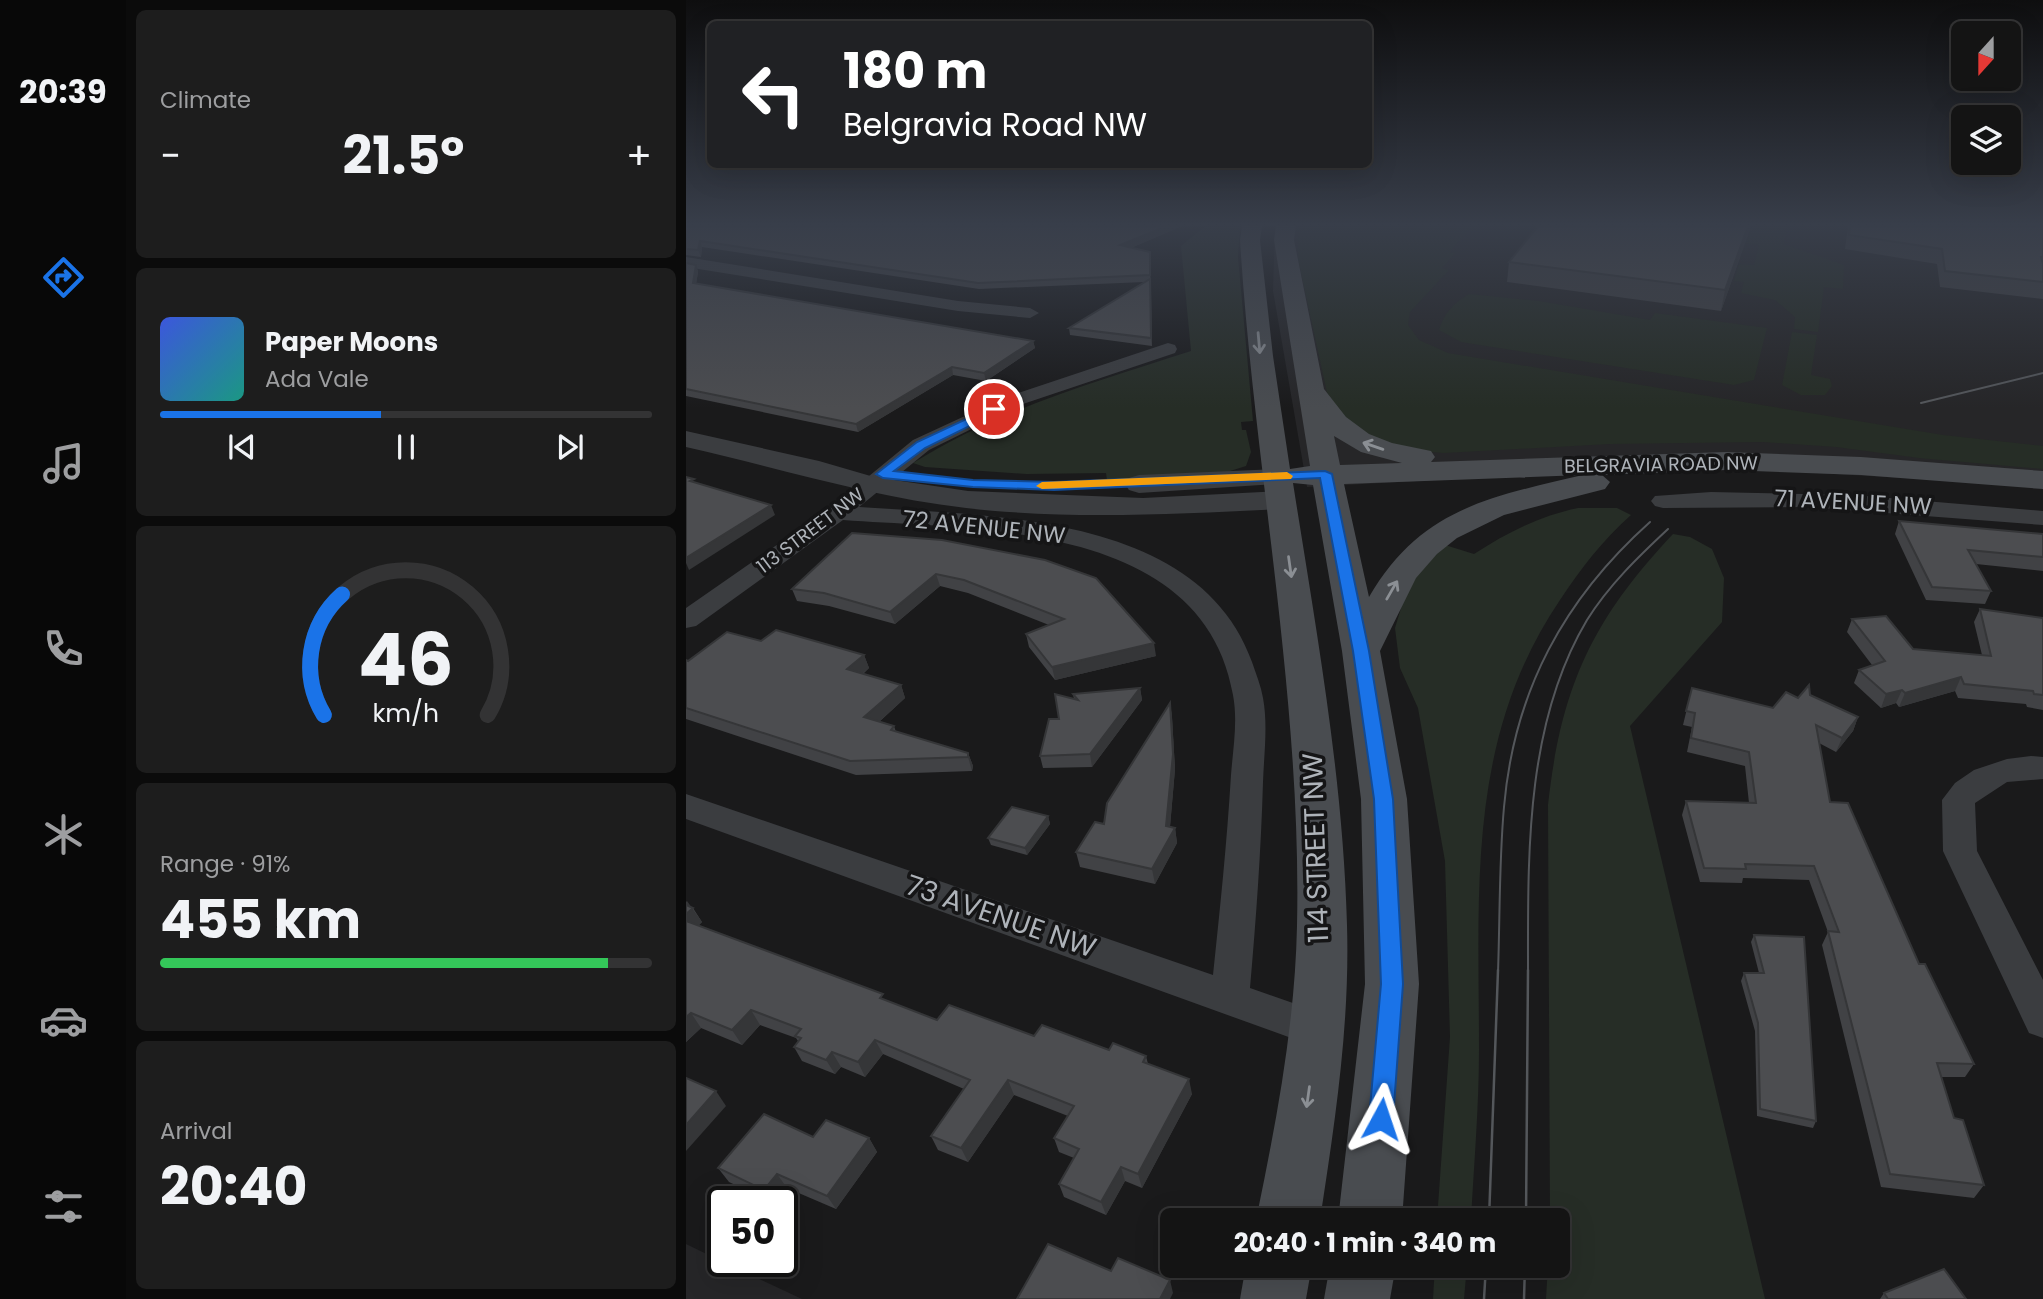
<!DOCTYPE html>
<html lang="en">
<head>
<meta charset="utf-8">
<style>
	:root { --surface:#141414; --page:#1d1d1d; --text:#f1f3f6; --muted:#9d9ea0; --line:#333334; --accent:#1a73e8 }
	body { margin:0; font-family:Poppins,sans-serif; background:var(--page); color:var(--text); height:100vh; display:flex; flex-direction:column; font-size:26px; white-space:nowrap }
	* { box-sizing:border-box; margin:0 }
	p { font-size:23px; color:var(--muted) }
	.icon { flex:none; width:38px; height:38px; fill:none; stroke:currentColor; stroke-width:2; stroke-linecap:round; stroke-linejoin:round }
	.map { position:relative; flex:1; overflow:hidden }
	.panel { display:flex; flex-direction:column; gap:10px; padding:10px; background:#0b0b0b; width:560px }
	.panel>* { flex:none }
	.banner { position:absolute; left:21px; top:21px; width:665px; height:147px; border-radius:10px; box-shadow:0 7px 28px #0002,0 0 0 2px var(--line); background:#202124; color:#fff; overflow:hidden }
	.needle { width:46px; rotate:201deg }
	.controls { position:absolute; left:1265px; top:21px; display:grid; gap:14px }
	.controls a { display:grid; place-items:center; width:70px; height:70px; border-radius:10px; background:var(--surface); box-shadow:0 7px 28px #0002,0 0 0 2px var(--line); font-size:35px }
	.speed { position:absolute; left:21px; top:1186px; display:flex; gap:14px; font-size:35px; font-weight:700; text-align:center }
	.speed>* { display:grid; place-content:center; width:91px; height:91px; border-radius:50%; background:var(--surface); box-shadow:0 7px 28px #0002,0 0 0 2px var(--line); line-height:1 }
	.speed .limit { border:4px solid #111; border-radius:10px; background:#fff; color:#111 }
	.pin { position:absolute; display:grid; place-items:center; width:60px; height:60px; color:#fff; margin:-30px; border:4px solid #fff; border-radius:50%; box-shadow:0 2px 7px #0007 }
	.me { position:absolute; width:77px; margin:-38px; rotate:5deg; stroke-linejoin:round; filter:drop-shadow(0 0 5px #0008) }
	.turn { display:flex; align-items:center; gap:24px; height:147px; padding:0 21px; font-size:32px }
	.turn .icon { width:91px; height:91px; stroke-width:2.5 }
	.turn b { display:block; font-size:49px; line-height:60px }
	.big { font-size:52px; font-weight:700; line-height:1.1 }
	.panel .card { flex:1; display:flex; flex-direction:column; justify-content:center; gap:10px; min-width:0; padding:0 24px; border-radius:10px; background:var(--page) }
	.panel .dial { align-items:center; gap:0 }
	.dial svg { height:182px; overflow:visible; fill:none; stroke:var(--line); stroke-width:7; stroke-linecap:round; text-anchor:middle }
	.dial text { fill:var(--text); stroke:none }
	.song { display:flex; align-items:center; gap:21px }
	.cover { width:84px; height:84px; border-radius:10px; background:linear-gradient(135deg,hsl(230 70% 55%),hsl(170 70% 35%)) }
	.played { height:7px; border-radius:4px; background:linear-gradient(90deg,var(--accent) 45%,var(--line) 45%) }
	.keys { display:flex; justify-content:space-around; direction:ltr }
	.heat { display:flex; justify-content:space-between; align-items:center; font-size:38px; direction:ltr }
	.charge { height:10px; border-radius:5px; background:linear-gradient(90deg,#34c759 91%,var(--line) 0) }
	.trip { position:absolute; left:474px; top:1208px; width:410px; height:70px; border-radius:10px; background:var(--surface); box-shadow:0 7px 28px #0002,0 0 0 2px var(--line); font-weight:700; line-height:70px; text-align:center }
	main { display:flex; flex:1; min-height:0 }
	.menu { display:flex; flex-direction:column; width:126px; justify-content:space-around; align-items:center; background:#080808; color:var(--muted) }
	.menu .icon { width:49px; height:49px }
	.menu .current { color:var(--accent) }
	.menu b { font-size:32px; color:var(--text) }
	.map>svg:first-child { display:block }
	.built { fill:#262628 }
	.green { fill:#262d26 }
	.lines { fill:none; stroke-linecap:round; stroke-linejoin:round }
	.minor { fill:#3b3d40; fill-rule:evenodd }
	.tertiary { fill:#3b3d40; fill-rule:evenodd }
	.secondary { fill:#494c50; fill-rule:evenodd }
	.tram-far1 { stroke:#54575b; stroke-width:2 }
	.tram { stroke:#54575b; stroke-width:2.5 }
	.wall { fill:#414245 }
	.shaded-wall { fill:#353638 }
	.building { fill:#4c4d50; stroke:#353638; stroke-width:2 }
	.oneway { stroke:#8b8f94 }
	.route { fill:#1a73e8; stroke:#114b97; stroke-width:2 }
	.slow { fill:#f59e0b }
	.labels { text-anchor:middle; stroke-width:7; stroke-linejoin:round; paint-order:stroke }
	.far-street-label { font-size:19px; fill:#aeb3b9; stroke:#151516 }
	.street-label { font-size:23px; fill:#aeb3b9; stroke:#151516 }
	.near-street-label { font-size:28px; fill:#aeb3b9; stroke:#151516 }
</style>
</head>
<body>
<main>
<nav class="menu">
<b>20:39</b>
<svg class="icon current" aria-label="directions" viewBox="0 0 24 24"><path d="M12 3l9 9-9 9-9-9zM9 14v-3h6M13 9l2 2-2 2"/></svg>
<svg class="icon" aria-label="music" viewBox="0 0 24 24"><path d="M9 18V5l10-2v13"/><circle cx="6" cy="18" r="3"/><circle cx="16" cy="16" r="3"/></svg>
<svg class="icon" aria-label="phone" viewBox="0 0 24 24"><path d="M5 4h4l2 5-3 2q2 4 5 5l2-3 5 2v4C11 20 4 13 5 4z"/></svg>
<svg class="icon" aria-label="climate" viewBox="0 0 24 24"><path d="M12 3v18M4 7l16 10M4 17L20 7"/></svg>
<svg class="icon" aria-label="car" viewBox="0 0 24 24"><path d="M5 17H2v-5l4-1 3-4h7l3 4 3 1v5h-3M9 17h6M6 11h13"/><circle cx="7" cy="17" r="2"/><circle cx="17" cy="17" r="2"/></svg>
<svg class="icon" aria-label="filters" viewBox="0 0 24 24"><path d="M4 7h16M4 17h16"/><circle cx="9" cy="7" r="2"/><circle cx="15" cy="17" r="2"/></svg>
</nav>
<section class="panel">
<div class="card"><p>Climate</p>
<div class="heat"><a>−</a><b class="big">21.5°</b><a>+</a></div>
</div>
<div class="card">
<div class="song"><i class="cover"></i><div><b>Paper Moons</b><p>Ada Vale</p></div></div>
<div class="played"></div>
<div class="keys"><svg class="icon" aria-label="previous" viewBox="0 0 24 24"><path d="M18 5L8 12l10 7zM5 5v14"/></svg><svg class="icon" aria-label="pause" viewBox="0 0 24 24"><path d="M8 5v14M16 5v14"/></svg><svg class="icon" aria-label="next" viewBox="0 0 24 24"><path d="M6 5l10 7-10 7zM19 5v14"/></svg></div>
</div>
<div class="card dial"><svg viewBox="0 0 100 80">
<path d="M14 69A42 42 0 1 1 86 69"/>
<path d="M14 69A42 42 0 0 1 22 16" stroke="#1a73e8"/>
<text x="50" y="56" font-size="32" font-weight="700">46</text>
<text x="50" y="72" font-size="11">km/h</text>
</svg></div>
<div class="card"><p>Range · 91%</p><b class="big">455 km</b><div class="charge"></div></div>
<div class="card"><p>Arrival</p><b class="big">20:40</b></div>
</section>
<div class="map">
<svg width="1357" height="1299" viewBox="0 0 1357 1299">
	<rect width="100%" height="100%" fill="#1a1a1b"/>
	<g class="built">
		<polygon points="589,226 1357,226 1357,486 1011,466 621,487 587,291"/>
		<polygon points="0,1244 37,1262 116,1299 0,1299"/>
	</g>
	<g class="green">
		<path d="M519,226H554L552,257L567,421L555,422L556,430H560L565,452L560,466L541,472L421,480L420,473L340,474L239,467L227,463C313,409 409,382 505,351L495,246Z"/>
		<polygon points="612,226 787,226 763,252 769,253 756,268 763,270 724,312 722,325 733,340 762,353 1257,435 1357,446 1357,469 1233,458 1150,447 1077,442 924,444 758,453 730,451 681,438 645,411 612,259"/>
		<polygon points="1066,226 1101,226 1098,244 1158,265 1157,289 1138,287 1132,332 1108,329 1109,317 1089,300 1055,293 1058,282 1048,281 1053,264 1068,265 1073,245 1060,243"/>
		<path d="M783,294L853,301L964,320L969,313L1081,328L1068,380L1048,385L775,342L753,330C758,313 768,303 783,294Z"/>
		<polygon points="1106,332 1131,335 1125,375 1144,379 1146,386 1139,395 1115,395 1096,385"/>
		<path d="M892,508H931L945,515C916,541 895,568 874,600C780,739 793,890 793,1050C793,1107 788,1163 785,1220H751L764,1037L759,861L732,708L714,668L709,628L722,585L759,545L788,554C821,533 853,516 892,508Z"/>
		<path d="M987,534L1004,537L1026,549L1038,578L1036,622L944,726L1079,1299H860L862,1265H872V1220H864L862,805C875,687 906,620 987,534Z"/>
		<polygon points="749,1265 781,1265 778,1299 747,1299"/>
	</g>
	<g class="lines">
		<g class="minor">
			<polygon points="0,257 272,301 344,308 353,313 344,318 272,311 0,267"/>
			<path d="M482,343L489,345L491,349L489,353L334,405L243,450L173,507C304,516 513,513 566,662C570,674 575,686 577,698C582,725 578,754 577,782C575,851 570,920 564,988L644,1016L650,1029L644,1042L630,1047L0,819V794L527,975C534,909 541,842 545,775C547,749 552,721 547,695C517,522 293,530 157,520L10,626L0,628V608L144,508L227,440L320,397Z"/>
			<polygon points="1025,492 1168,495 1357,511 1357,525 1121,507 977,508 969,506 965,501 969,496"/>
			<polygon points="1345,756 1357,757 1357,779 1321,782 1289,803 1291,851 1357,980 1357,1038 1343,1033 1257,851 1256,800 1269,783 1288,770 1321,759"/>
		</g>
		<g class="tertiary">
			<path d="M0,431L133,461L188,477L282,491L457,498L594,491L604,494L609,500L604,506L594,509C491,514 383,520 280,508C185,497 93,468 0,447Z"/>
			<polygon points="593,469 603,471 607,477 603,483 453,493 443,490 439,484 443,478 453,475"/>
		</g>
		<g class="secondary">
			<path d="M556,226H576L574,240L587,356L604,469L624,466L588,240L590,226H610L608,240L638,389L660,417L683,434L706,443L745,451L749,457L745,462L1040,452L1175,457L1357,471V489L1175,475L1040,470L916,475L924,482L919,489L818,515L771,538L751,554L730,578L694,651L721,799L733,984L716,1220H652L679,984L675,799L656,651L627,485L607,483C630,629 657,776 661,925C664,1024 649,1122 634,1220H570C590,1123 609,1025 611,926C616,697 568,468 554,240ZM648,436L675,452L716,463L654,465ZM897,475C804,497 735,508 683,597L658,484Z"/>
			<polygon points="560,1265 626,1265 620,1299 554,1299"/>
			<polygon points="644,1265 710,1265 704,1299 638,1299"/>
		</g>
		<g class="tram-far1">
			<polyline points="1235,403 1357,373"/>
			<path d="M812,972C814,917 813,862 818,807C828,691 878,599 964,522"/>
			<path d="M842,972C842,855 839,724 901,620C923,585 952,557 982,529"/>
		</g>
		<g class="tram">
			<polyline points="803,1220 812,970"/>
			<polyline points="840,1220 842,970"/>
			<polyline points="798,1299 800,1265"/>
			<polyline points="838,1299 839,1265"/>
		</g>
	</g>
	<g class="wall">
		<polygon points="0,226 496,226 445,248 464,258 466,346 384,335 383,328 458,282 293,289 16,247 15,257 0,255"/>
		<polygon points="1065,226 1035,311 821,282 823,262"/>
		<polygon points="1162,226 1357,226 1357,299 1254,287 1251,264 1159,249"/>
		<polygon points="0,263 10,265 12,272 10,284 347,341 349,348 300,381 267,375 172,432 0,396"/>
		<polygon points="1213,521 1357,534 1357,571 1290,564 1305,591 1299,604 1240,600 1209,534"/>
		<polygon points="166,533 470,656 369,680 343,647 340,634 363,625 282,593 254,586 209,624 143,606 111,601 106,589"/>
		<polygon points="1294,609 1357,618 1357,710 1341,707 1340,704 1272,698 1269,691 1213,707 1210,703 1195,708 1168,683 1173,670 1186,665 1161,632 1166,619 1227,649 1296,655 1288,622"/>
		<polygon points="75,641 178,655 183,668 177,674 215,685 219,698 193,722 208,726 210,732 282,753 287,766 286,771 170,775 0,719 0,660 2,661"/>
		<polygon points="454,688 456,700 406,767 357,768 354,756 373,719 388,699 387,694"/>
		<polygon points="1006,688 1087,708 1112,698 1124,695 1172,717 1167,731 1150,752 1133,743 1144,802 1288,1064 1279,1077 1255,1077 1268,1118 1298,1185 1288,1198 1195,1187 1136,945 1142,932 1123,880 1057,878 1056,883 1014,882 996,815 1000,801 1063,803 1059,766 1001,752 1006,727 997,725"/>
		<polygon points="484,703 486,717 489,769 484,826 489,828 491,843 469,884 394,867 390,852 418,824"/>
		<polygon points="362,816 364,824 341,855 305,845 302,838"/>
		<polygon points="5,907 7,908 16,922 12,926 251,1020 460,1056 462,1064 506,1094 456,1188 439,1181 420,1215 378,1197 373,1184 388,1158 373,1152 368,1138 382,1116 328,1095 282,1162 252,1150 245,1136 278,1089 197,1054 179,1077 155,1067 149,1074 116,1061 108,1047 112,1041 110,1038 74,1025 56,1045 15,1028 0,1042"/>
		<polygon points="1068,935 1130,1121 1127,1128 1071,1116 1069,1031 1055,981 1058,973 1073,973 1065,942"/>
		<polygon points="127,1137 183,1138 191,1152 150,1209 101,1188 89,1202 85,1202 43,1182 32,1168"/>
		<polygon points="1198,1293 1280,1299 1194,1299"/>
	</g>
	<g class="shaded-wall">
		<polygon points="481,226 496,226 435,252 434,245"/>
		<polygon points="1062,226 1065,226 1035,311 1039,290"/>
		<polygon points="14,241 16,247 15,257 12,250"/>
		<polygon points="10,265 12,272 9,290 7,283"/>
		<polygon points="464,279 465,286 466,346 465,338"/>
		<polygon points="347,341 349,348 300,381 298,373"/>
		<polygon points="266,367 267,375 172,432 170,424"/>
		<polygon points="85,505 89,515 3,570 0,563 0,558"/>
		<polygon points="250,574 254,586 209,624 204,612"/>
		<polygon points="468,643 470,656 369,680 366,667"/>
		<polygon points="178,655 183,668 166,682 161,669"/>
		<polygon points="1275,677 1269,691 1213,707 1219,693"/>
		<polygon points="215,685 219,698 183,731 178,717"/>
		<polygon points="454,688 456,700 406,767 404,754"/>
		<polygon points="1216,690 1210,703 1195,708 1200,694"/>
		<polygon points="484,703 486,717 489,769 483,839 489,828 491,843 469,884 466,869 480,826"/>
		<polygon points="1172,717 1167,731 1150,752 1156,738"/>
		<polygon points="282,753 287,766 286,771 282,757"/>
		<polygon points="362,816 364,824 341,855 339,848"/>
		<polygon points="1,901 16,922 4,934 0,928 0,902"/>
		<polygon points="65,1010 74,1025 56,1045 46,1030"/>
		<polygon points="5,1013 15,1028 0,1042 0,1017"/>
		<polygon points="189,1040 197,1054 179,1077 172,1062"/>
		<polygon points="146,1052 155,1067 149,1074 140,1060"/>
		<polygon points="503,1079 506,1094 456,1188 452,1174"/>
		<polygon points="322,1080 328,1095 282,1162 275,1148"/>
		<polygon points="30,1091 40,1106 0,1151 0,1125"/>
		<polygon points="183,1138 191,1152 150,1209 141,1196"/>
		<polygon points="435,1167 439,1181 420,1215 415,1202"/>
		<polygon points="91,1174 101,1188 89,1202 87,1202 78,1190"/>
		<polygon points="484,1280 487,1293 484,1299 474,1299"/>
	</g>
	<g class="building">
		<polygon points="0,226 481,226 434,245 464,252 464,275 292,283 14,241 12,250 0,249"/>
		<polygon points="852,226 1062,226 1039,290 823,262"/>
		<polygon points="1164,226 1357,226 1357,257 1355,257 1357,264 1357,282 1259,271 1256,249 1163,235"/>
		<polygon points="0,263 10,265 7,283 347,341 298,373 266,367 170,424 0,389"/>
		<polygon points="464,279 465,338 383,328"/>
		<polygon points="0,477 8,479 4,481 85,505 0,558"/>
		<polygon points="1213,521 1357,534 1357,557 1282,550 1305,591 1246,587"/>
		<polygon points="166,533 256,540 359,560 410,578 468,643 366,667 340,634 378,619 278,580 250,574 204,612 138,593 106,589"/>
		<polygon points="1294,609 1357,618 1357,695 1348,694 1347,691 1278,684 1275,677 1219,693 1216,690 1200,694 1173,670 1199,661 1166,619 1200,616 1227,649 1305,656"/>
		<polygon points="90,630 178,655 161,669 215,685 178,717 208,726 205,730 282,753 282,757 164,761 0,708 0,660 2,661 41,632 75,641"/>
		<polygon points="1123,685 1124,695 1172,717 1156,738 1130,725 1144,802 1162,803 1233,964 1239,964 1288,1064 1251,1063 1268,1118 1277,1120 1298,1185 1204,1174 1142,931 1153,932 1128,866 1059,864 1060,869 1018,868 1000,801 1070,803 1063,752 1005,738 1009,713 1000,711 1006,688 1087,708 1100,692 1112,698"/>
		<polygon points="454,688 404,754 354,756 363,719 373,719 369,694 392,700 387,694"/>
		<polygon points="484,703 487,754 480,826 489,828 466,869 390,852 409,822 418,824 421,803"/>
		<polygon points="326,807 362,816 339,848 302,838"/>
		<polygon points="0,905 7,908 0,914"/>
		<polygon points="0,921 197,994 194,998 251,1020 263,1005 348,1036 356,1025 423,1050 427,1043 460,1056 457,1062 503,1079 452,1174 435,1167 415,1202 373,1184 393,1149 368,1138 388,1106 322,1080 275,1148 245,1136 284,1080 189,1040 172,1062 146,1052 140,1060 108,1047 115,1038 109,1036 115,1029 65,1010 46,1030 5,1013 0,1017"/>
		<polygon points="1068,935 1118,937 1130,1121 1074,1109 1072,1023 1058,973 1078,973"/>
		<polygon points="0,1078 30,1091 0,1125"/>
		<polygon points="78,1114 127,1137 140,1120 183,1138 141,1196 91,1174 78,1190 32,1168"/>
		<polygon points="362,1244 425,1271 432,1258 484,1280 474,1299 331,1299"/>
		<polygon points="1258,1269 1280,1299 1202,1299 1198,1293"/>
	</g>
	<defs><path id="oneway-shaft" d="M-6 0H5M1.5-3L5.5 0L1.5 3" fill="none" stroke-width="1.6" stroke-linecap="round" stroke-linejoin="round" transform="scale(1.75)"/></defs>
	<g class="oneway">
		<use href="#oneway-shaft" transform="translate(573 343) rotate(85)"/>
		<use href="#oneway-shaft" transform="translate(687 446) rotate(-161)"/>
		<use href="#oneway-shaft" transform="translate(604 567) rotate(82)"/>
		<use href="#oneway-shaft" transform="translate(706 590) rotate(-60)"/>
		<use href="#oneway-shaft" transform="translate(622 1097) rotate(98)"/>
	</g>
	<linearGradient id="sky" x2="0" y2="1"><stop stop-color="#0e0e0f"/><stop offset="0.55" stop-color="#383e4a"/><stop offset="1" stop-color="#383e4a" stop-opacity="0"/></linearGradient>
	<rect width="1357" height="408" fill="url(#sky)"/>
	<polygon class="route" points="308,406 312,407 312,412 239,448 208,471 287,480 368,482 639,471 646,474 683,651 707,799 717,984 707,1119 703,1127 695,1130 686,1127 683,1119 695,984 688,799 667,651 634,478 368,490 287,487 197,478 190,474 231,442"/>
	<polygon class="slow" points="601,472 607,476 605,479 356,489 350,486 356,482"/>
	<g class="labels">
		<g class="far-street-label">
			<text transform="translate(975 464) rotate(-1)" y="7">BELGRAVIA ROAD NW</text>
			<text transform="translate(124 530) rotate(-37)" y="7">113 STREET NW</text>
		</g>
		<g class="street-label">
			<text transform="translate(1167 502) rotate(3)" y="8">71 AVENUE NW</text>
			<text transform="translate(298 527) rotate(6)" y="8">72 AVENUE NW</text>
		</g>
		<g class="near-street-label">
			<text transform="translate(629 848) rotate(-92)" y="10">114 STREET NW</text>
			<text transform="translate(315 916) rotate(19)" y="10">73 AVENUE NW</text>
		</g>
	</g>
</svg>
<div class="controls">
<a><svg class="needle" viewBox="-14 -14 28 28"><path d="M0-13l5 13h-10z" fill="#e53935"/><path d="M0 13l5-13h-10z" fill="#9d9ea0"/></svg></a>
<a><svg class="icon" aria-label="layers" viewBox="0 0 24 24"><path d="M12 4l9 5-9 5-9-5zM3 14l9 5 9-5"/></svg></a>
</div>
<div class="speed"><div class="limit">50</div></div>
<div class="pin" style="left:308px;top:409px;background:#d93025"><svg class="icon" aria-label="arrive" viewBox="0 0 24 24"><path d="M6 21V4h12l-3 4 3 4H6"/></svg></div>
<svg class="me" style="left:695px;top:1119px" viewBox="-20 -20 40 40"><path d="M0-17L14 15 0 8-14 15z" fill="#1a73e8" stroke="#fff" stroke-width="4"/></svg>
<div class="trip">20:40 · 1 min · 340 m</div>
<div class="banner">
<div class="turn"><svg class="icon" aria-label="left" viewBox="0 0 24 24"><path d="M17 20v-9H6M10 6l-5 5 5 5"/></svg><div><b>180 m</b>Belgravia Road NW</div></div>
</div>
</div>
</main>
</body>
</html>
